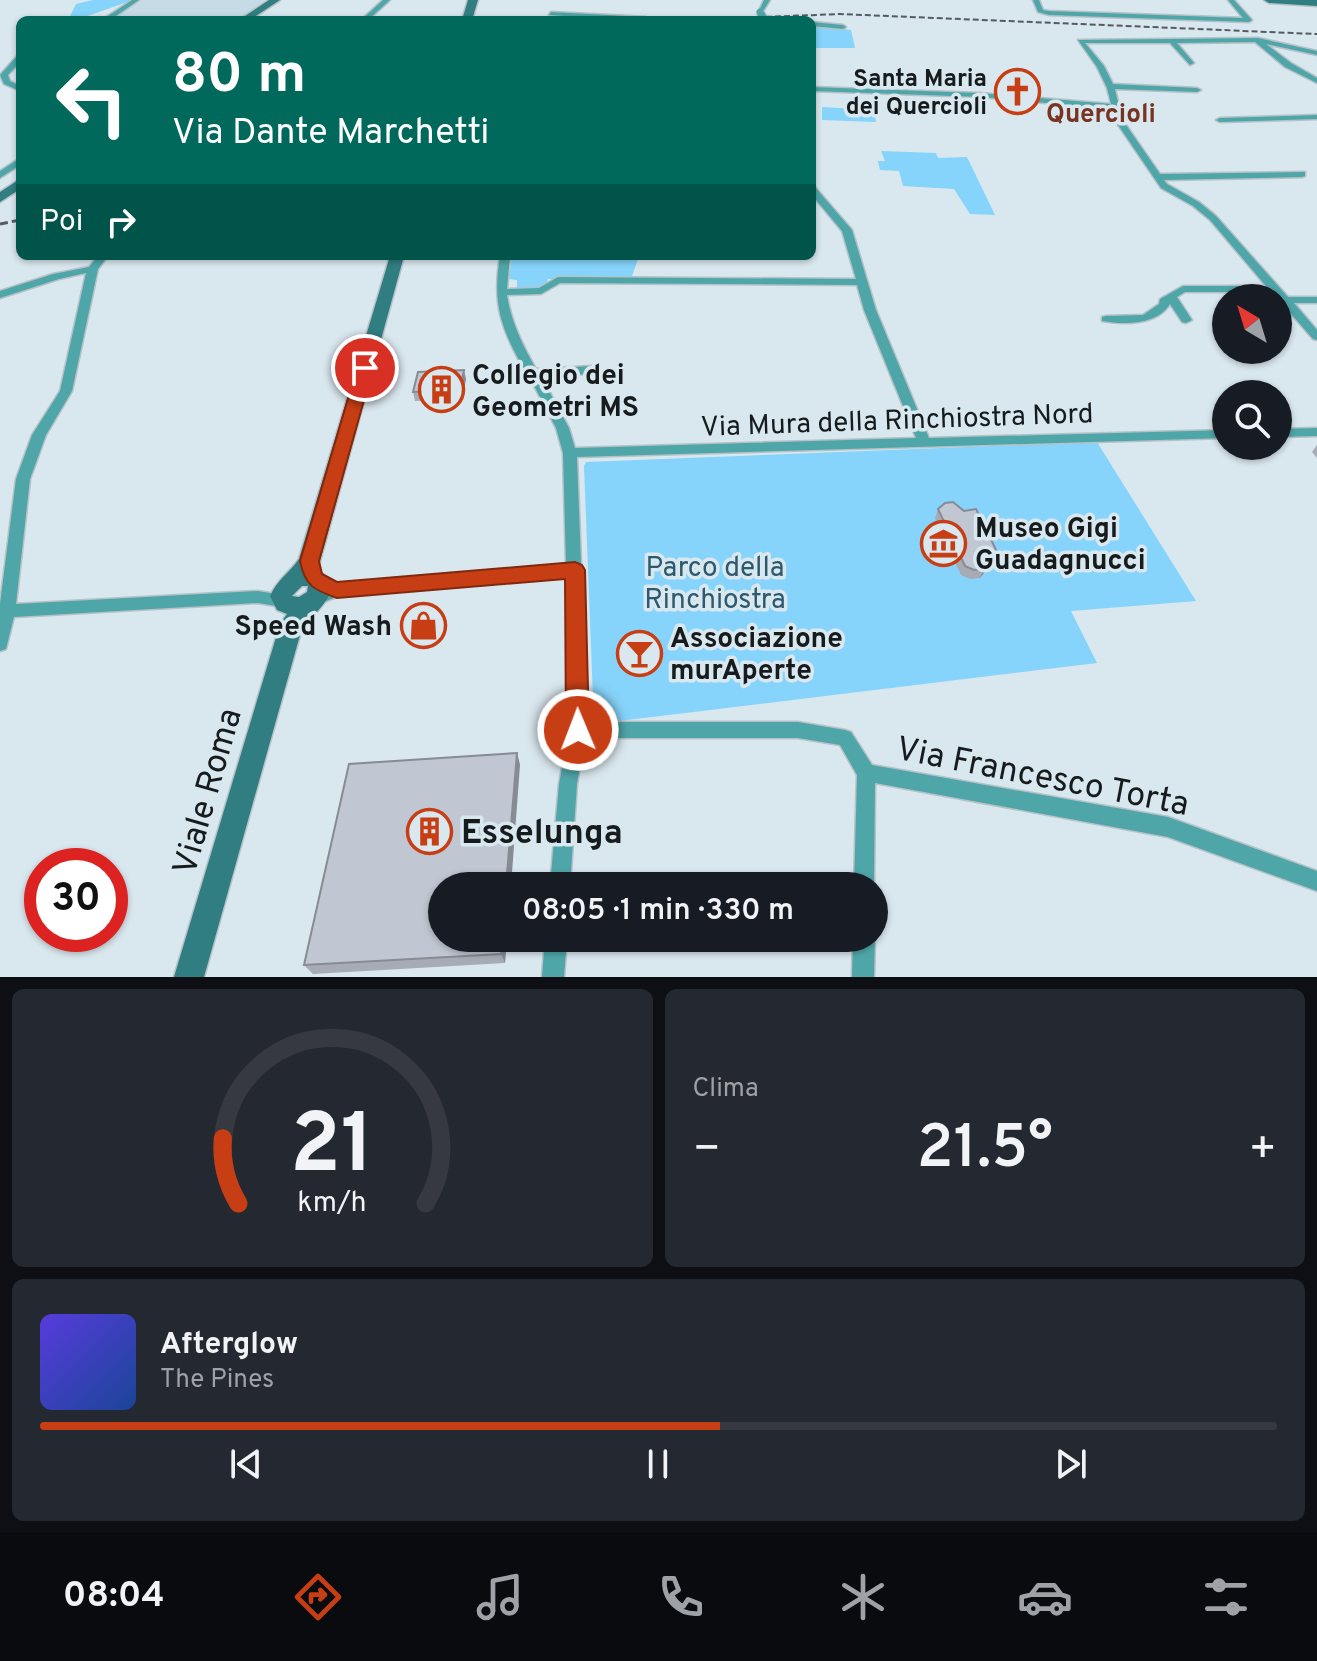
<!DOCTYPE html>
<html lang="it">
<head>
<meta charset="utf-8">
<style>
	:root { --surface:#171b24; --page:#242831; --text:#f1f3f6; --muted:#9ea1a6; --line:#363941; --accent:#c73e14 }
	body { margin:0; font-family:Overpass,sans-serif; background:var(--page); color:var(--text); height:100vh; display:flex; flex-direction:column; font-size:30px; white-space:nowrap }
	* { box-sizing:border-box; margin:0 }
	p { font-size:26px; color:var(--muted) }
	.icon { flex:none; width:44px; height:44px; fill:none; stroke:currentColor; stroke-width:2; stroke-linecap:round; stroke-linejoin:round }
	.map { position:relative; height:977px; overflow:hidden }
	.side { display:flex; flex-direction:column; gap:12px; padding:12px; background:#0d0f14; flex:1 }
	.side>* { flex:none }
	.top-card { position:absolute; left:16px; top:16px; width:800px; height:244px; border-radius:12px; box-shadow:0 2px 6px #0004; background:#00695c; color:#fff; overflow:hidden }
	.needle { width:52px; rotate:322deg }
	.controls { position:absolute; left:1212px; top:284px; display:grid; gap:16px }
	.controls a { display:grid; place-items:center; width:80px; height:80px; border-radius:50%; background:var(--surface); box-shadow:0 2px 6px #0004; font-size:40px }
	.speed { position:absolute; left:24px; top:848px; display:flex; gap:16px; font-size:40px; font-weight:700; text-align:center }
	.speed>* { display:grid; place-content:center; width:104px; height:104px; border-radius:50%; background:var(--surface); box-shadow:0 2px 6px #0004; line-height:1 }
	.speed .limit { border:12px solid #d22; background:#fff; color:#111 }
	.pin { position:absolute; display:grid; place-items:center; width:68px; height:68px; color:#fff; margin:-34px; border:4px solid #fff; border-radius:50%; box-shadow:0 2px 8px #0007 }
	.me { position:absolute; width:88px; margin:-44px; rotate:359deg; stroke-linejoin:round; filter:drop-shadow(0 0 6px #0008) }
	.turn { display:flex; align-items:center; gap:28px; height:168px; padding:0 24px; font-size:36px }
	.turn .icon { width:104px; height:104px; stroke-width:2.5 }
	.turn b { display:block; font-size:56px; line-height:68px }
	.then { display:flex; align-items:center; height:76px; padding:0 24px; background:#0003; gap:16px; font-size:30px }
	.big { font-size:60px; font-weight:600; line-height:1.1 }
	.side .tile { flex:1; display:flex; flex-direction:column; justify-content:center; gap:12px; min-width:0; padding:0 28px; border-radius:12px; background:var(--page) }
	.side .dial { align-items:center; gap:0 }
	.dial svg { height:208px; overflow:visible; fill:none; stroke:var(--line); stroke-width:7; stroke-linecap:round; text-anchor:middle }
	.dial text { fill:var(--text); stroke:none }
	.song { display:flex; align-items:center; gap:24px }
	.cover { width:96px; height:96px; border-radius:12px; background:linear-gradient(135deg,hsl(250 70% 55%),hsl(220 70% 35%)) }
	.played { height:8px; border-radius:4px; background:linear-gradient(90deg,var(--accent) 55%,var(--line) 55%) }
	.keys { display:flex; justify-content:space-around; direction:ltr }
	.heat { display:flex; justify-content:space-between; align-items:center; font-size:44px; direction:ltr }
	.side .tiles { flex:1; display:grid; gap:12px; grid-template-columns:1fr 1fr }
	.tile:last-child { grid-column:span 2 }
	.trip { position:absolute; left:428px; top:872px; width:460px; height:80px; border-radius:40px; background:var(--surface); box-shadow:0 2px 6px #0004; font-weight:600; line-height:80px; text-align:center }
	.dock { display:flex; height:128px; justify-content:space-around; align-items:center; background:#090b0e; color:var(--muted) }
	.dock .icon { width:56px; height:56px }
	.dock .selected { color:var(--accent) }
	.dock b { font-size:36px; color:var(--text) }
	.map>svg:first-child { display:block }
	.built { fill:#c6dbe6 }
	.green { fill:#86d4fb }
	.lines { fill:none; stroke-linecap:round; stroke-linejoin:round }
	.minor-casing { stroke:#b6c2c8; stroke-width:3 }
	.secondary-casing { stroke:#b6c2c8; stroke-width:3 }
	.minor { fill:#4fa6a9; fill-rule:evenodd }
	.secondary { fill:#307e81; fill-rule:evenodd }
	.rail-far1 { stroke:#545c5f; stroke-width:2; stroke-dasharray:6 3; stroke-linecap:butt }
	.rail { stroke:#545c5f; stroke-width:3; stroke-dasharray:8 4; stroke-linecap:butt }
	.minor-bridge-casing { stroke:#b6c2c8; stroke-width:9; stroke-linecap:butt }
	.minor-bridge { stroke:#4fa6a9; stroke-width:7 }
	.wall { fill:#a6abb5 }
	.shaded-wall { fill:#878b93 }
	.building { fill:#c1c7d2; stroke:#878b93; stroke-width:2 }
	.route { fill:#c73e14; stroke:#81280d; stroke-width:2 }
	.labels { text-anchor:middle; stroke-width:7; stroke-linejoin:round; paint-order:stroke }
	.far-poi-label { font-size:24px; font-weight:bold; fill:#161b1d; stroke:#d9e7ee; text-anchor:end }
	.far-quarter-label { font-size:26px; font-weight:bold; fill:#783422; stroke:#d9e7ee }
	.poi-label { font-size:28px; font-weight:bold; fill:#161b1d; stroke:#d9e7ee; text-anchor:start }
	.street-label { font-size:28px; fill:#161b1d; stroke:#d9e7ee }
	.park-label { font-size:28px; fill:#2b596f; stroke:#d9e7ee }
	.near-street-label { font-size:34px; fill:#161b1d; stroke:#d9e7ee }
	.near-poi-label { font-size:34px; font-weight:bold; fill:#161b1d; stroke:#d9e7ee; text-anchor:start }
</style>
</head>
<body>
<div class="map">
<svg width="1317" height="977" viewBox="0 0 1317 977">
	<rect width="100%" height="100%" fill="#d9e7ee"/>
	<polygon class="built" points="137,0 266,0 237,20 112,18"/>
	<g class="green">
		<polygon points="93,0 133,0 79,19 59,20 70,16 76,4"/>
		<polygon points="812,25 851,30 855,48 812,48"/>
		<polygon points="822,107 874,110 876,122 822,120"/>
		<polygon points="881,151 936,153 938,158 967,157 995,215 970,214 954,189 903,186 899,171 880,170 878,161 885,161"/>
		<polygon points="512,256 639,256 631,279 548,279 544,288 517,290 517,280 509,279"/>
		<polygon points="1097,442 1196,601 1071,611 1097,663 594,724 584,466 586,462"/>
	</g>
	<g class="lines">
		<defs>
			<g id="minor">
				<polygon points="132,0 139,0 110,20 102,20"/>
				<polygon points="383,0 390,0 368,20 361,20"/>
				<polygon points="764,0 770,0 762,13 758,13"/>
				<polygon points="1033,0 1039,0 1043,10 1049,11 1243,18 1228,0 1234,0 1252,20 1249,22 1049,15 1038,12"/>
				<polygon points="551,12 646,17 649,19 627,20 549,15"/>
				<polygon points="812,22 843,25 846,27 843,29 812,26"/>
				<path d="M1258,38L1317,51V55L1266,44L1291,63L1317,78V83L1285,67L1255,42L1177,43L1194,63L1190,65L1170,43H1085L1104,66L1113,84L1197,88L1201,90L1197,92L1115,89L1122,119L1160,174L1305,172V176L1302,177L1164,180L1167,184L1199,202L1216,216L1288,297H1317V303H1294L1317,330V340L1313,339L1272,292H1185L1177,297L1192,320L1186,323L1182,322L1170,304C1157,325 1125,325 1102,321V317L1106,316L1143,315L1159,304L1160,299L1183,286H1266L1210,220L1193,206L1161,188L1114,119L1112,109L980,97L812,91V87L980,93L1111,104L1107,88L1097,67L1078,40Z"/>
				<polygon points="17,56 20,56 20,62 8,75 10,81 20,86 20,91 4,84 0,75"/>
				<polygon points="1317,115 1317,119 1220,122 1216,120 1220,118"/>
				<polygon points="20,158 20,165 0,178 0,171"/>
				<path d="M812,186L815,187L852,230L876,310L929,438L1226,430V438L577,457L587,722H798L845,730L851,732L872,765L1168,817L1317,871V891L1168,837L875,783L874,886H854L857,775L840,745L798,738H585L577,784L570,886H550L559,784L569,730L566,577L339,596L316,605L310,603L308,599L310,595L337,584L566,565L563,453L556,428L529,376L524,373L525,371C501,329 492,304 500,256H510L507,289L539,288L558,277L856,279L842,231L812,195ZM560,283L857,285L864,310L916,438L575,448L569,428L541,376L592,374L598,370L592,366L536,369C523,346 511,322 507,295L541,294Z"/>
				<polygon points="98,256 108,256 98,269 72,391 46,435 30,479 16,604 258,591 288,596 290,601 288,606 282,607 258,603 14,617 6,649 0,651 0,604 16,479 32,435 60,391 86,273 59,279 0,298 0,291 53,274 89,267"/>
				<polygon points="1317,428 1317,436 1278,437 1278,429"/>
				<polygon points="874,937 875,938 874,977 852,977 853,938"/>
				<polygon points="545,938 567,938 564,977 542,977"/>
			</g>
			<g id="secondary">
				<polygon points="269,0 280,0 250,20 239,20"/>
				<polygon points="468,0 478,0 472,20 462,20"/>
				<polygon points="1264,0 1317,0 1317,6 1269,3"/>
				<polygon points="20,179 20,189 0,202 0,192"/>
				<path d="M390,256H404L320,561L315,570C351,585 317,610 302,628L204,977H174L280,624L287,614L277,610L270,596C277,580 289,573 299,559ZM302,586H308L307,592L299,597L292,596Z"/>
			</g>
		</defs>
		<use href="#minor" class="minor-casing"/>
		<use href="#secondary" class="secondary-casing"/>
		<use href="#minor" class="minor"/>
		<use href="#secondary" class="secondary"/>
		<polyline class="rail-far1" points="685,20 840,14 1317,34"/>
		<polyline class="rail" points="0,224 20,220"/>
		<defs>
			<polyline id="minor-bridge" points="760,12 764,19"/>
		</defs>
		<use href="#minor-bridge" class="minor-bridge-casing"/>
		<use href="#minor-bridge" class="minor-bridge"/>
	</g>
	<g class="wall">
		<polygon points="466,379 462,399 415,401 413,392"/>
		<polygon points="1317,445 1317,458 1312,452"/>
		<polygon points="938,509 1000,558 996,567 988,568 980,578 970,579 961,575 935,518"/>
		<polygon points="517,753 520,765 442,938 507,938 505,963 313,974 304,965"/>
	</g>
	<g class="shaded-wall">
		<polygon points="464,370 466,379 462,399 460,390"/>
		<polygon points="992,558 988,568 980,578 984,569"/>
		<polygon points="517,753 520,765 511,886 506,886"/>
		<polygon points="502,938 507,938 505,963 501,954"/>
	</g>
	<g class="building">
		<polygon points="464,370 460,390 413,392 418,372"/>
		<polygon points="953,502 964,511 976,509 1000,558 992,558 984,569 974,570 965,566 938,509 945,503"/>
		<polygon points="517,753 506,886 442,886 442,938 502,938 501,954 304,965 349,764"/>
	</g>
	<path class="route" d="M365,363L373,368L319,561L322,574L337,582L575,562L582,565L585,570L589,730L586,737L578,740L569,737L566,730L565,579L337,598C314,590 305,586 300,561L357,368Z"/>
	<defs>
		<symbol id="church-ring" viewBox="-11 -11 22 22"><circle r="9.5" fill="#d9e7ee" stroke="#c73e14" stroke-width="1.5"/><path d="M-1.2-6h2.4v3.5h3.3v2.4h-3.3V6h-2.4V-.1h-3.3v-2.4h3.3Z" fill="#c73e14"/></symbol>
		<symbol id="building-ring" viewBox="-11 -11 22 22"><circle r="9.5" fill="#d9e7ee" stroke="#c73e14" stroke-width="1.5"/><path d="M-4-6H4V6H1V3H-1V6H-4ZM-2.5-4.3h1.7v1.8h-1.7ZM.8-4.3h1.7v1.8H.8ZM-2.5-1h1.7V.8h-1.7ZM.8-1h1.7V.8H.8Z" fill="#c73e14"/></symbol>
		<symbol id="museum-ring" viewBox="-11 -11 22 22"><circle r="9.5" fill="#d9e7ee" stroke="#c73e14" stroke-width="1.5"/><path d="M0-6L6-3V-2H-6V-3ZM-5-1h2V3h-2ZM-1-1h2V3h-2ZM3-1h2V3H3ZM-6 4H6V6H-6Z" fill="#c73e14"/></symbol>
		<symbol id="shop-ring" viewBox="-11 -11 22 22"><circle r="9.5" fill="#d9e7ee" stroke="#c73e14" stroke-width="1.5"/><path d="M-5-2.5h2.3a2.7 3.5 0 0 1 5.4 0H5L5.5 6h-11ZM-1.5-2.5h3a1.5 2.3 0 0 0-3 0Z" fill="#c73e14"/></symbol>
		<symbol id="bar-ring" viewBox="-11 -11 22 22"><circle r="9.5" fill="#d9e7ee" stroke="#c73e14" stroke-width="1.5"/><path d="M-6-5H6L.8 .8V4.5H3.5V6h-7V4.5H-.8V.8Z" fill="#c73e14"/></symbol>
	</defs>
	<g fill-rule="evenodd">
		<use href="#church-ring" x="992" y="66" width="51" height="51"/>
		<use href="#building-ring" x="416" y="364" width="51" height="51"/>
		<use href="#museum-ring" x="918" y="518" width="51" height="51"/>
		<use href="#shop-ring" x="398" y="600" width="51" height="51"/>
		<use href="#bar-ring" x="614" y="628" width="51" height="51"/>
		<use href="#building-ring" x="404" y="806" width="51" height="51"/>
	</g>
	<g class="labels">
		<g class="far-poi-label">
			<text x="987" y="86">Santa Maria<tspan x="987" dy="28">dei Quercioli</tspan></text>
		</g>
		<g class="far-quarter-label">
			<text x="1101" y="122">Quercioli</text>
		</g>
		<g class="poi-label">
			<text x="472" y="384">Collegio dei<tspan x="472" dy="32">Geometri MS</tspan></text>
			<text x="975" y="537">Museo Gigi<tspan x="975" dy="32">Guadagnucci</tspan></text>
			<text x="392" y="635" text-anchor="end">Speed Wash</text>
			<text x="670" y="647">Associazione<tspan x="670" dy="32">murAperte</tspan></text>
		</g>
		<g class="street-label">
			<text transform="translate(897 419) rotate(-2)" y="10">Via Mura della Rinchiostra Nord</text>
		</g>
		<g class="park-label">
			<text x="715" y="576">Parco della<tspan x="715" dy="32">Rinchiostra</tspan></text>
		</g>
		<g class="near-street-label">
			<text transform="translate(1043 775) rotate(11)" y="12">Via Francesco Torta</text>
			<text transform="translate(206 791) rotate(-74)" y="12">Viale Roma</text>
		</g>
		<g class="near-poi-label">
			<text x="461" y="843">Esselunga</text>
		</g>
	</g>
</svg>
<div class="controls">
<a><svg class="needle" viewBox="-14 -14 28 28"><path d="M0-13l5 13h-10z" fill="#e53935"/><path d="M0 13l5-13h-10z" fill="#9ea1a6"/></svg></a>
<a><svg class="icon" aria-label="search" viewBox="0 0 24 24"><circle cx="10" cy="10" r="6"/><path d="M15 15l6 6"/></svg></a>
</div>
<div class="speed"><div class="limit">30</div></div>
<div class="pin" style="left:365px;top:368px;background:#d93025"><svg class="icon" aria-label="arrive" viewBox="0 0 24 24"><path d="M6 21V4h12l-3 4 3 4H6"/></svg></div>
<svg class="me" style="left:578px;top:730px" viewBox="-20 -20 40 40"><circle r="17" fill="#c73e14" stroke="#fff" stroke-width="3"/><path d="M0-11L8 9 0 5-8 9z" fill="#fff"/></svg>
<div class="trip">08:05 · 1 min · 330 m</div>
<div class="top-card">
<div class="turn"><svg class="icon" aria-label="left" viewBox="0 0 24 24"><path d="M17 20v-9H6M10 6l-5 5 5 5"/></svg><div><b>80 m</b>Via Dante Marchetti</div></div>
<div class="then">Poi<svg class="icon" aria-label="right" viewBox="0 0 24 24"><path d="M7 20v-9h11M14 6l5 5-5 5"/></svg></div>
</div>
</div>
<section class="side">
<div class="tiles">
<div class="tile dial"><svg viewBox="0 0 100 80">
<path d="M14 69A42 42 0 1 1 86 69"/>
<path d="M14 69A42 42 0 0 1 8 44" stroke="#c73e14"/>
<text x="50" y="56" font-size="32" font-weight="700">21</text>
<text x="50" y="72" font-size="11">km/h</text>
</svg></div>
<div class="tile"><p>Clima</p>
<div class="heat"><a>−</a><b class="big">21.5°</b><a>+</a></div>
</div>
<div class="tile">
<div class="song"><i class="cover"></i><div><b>Afterglow</b><p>The Pines</p></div></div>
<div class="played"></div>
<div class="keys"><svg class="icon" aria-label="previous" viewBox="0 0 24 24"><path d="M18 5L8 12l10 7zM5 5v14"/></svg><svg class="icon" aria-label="pause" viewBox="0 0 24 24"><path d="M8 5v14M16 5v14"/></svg><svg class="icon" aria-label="next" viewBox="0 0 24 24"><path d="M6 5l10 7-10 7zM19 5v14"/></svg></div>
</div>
</div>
</section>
<nav class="dock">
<b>08:04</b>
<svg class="icon selected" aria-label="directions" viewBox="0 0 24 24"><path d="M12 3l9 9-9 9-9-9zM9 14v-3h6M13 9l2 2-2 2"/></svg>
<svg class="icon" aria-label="music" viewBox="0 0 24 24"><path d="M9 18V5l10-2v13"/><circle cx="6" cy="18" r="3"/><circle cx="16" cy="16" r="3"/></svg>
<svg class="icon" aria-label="phone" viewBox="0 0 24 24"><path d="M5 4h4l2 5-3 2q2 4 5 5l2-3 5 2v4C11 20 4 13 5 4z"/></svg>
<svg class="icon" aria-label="climate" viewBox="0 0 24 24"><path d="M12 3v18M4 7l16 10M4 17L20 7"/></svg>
<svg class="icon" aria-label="car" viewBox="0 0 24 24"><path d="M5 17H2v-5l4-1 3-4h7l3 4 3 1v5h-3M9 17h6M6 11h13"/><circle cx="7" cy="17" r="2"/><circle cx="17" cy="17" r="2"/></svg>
<svg class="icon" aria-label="filters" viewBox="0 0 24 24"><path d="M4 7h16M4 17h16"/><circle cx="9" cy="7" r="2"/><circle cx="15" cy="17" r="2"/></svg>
</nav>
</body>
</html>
